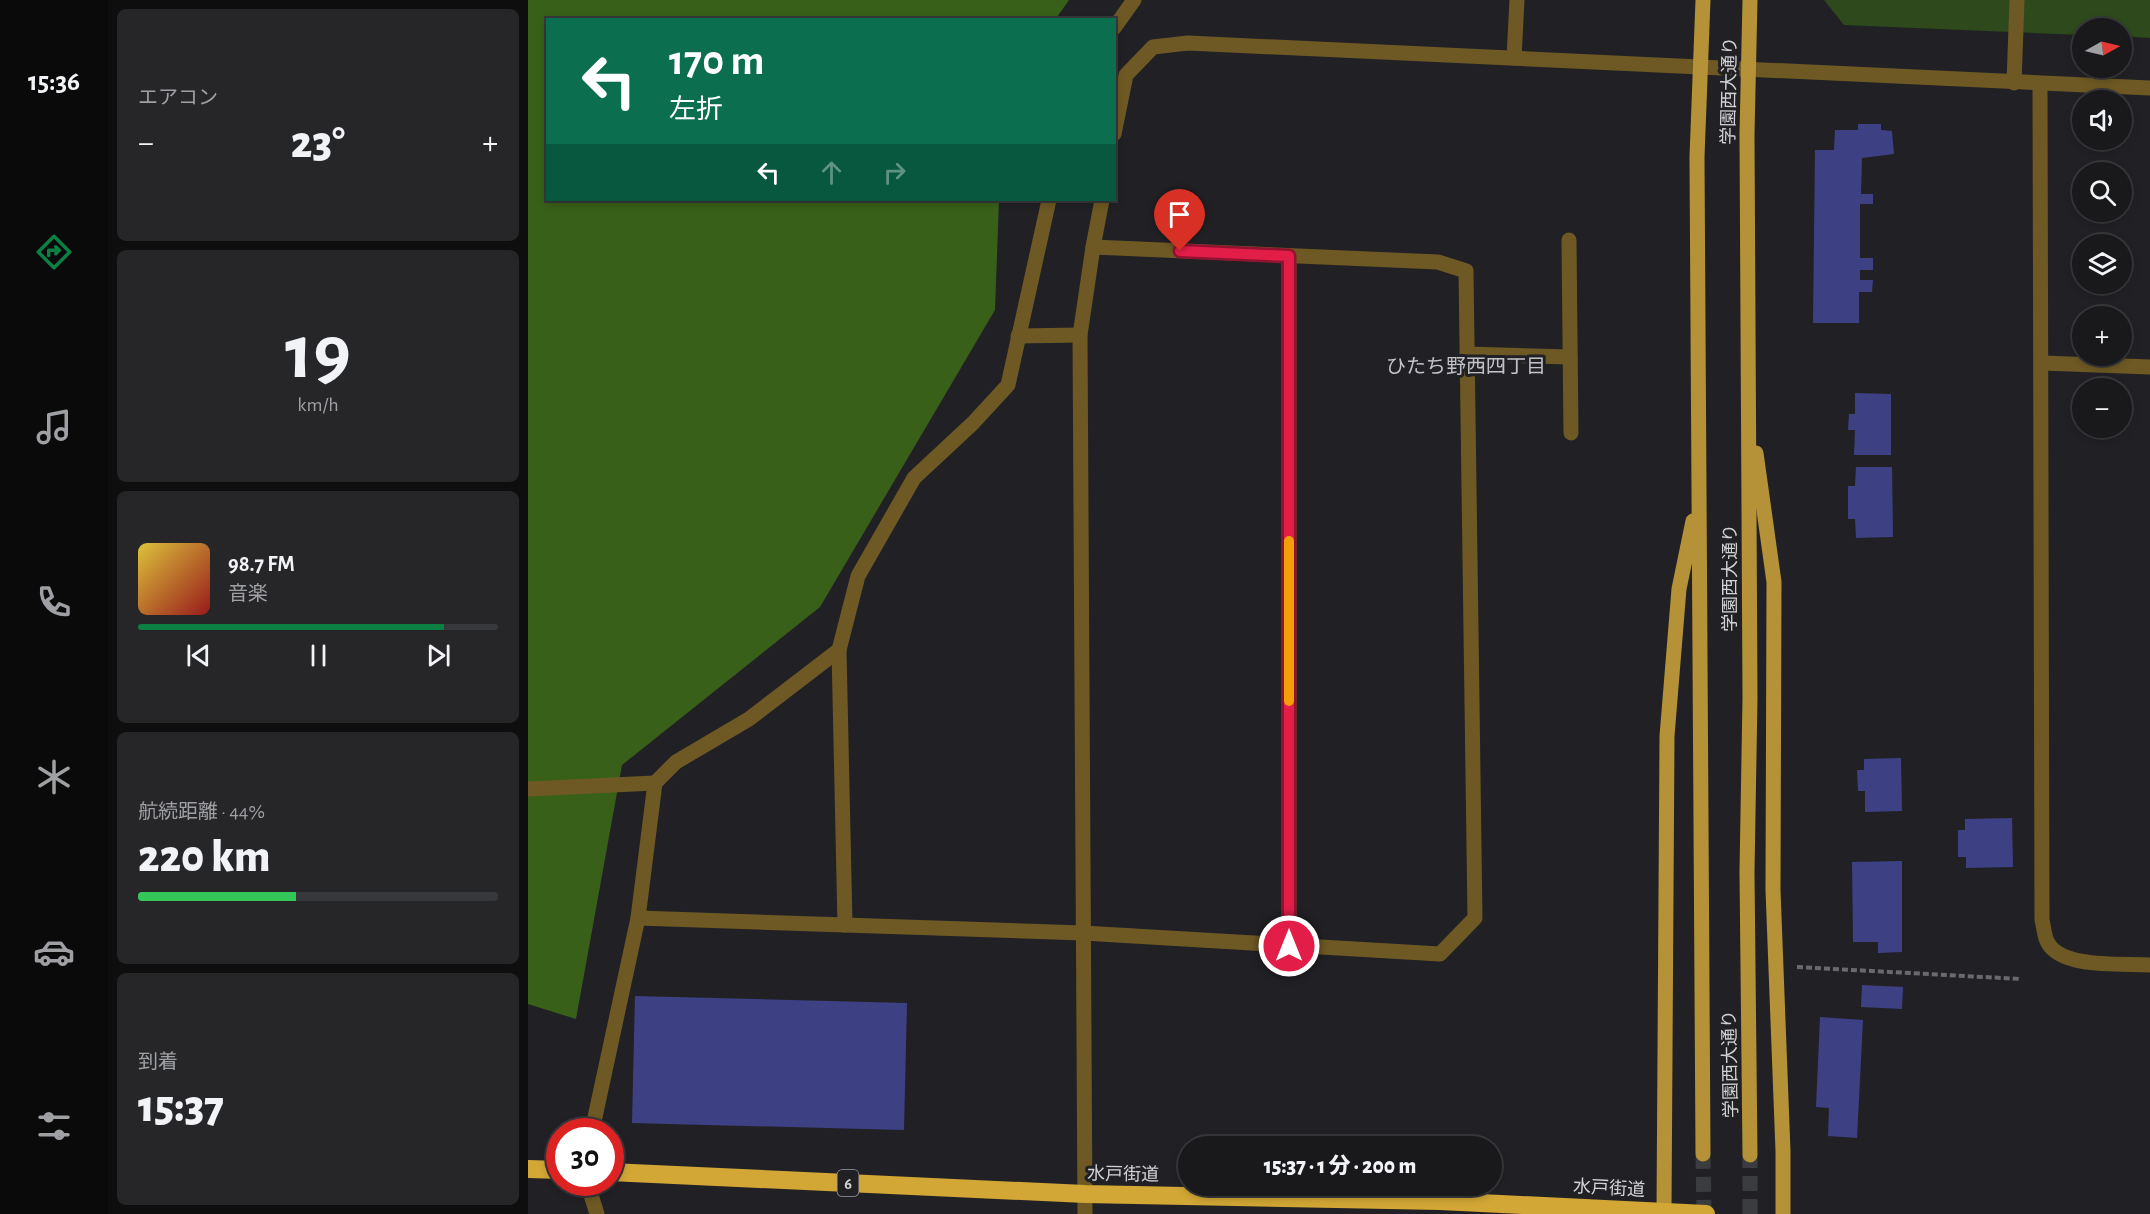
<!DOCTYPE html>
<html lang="ja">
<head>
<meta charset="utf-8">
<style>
	:root { --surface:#19191c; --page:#262629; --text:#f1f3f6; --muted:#9fa0a3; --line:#37383b; --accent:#0b8043 }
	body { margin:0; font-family:"Alegreya Sans","Noto Sans JP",sans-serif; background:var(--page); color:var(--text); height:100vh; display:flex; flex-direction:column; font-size:22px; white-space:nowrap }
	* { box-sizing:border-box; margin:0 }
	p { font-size:20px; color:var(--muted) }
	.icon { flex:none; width:33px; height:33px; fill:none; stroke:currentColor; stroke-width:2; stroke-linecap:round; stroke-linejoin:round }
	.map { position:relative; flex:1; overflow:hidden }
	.side { display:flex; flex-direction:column; gap:9px; padding:9px; background:#0e0e0f; width:420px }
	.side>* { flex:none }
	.hud { position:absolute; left:18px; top:18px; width:570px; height:183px; border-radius:0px; box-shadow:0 3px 9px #0003,0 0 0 2px var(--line); background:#0b6e4f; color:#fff; overflow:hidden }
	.needle { width:39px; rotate:82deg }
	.buttons { position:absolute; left:1544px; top:18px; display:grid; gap:12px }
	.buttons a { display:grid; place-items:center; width:60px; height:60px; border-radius:50%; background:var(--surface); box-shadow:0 3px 9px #0003,0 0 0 2px var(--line); font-size:30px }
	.speed { position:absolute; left:18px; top:1118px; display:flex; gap:12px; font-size:30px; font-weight:700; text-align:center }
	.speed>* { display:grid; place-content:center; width:78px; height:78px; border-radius:50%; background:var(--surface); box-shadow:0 3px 9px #0003,0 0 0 2px var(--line); line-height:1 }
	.speed .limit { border:9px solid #d22; background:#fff; color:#111 }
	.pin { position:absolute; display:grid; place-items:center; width:51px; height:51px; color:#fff; margin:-62px -26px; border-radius:50% 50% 50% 0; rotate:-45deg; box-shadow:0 0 6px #0007 }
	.pin .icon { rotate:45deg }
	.me { position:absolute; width:66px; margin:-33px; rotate:0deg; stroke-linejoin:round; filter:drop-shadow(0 0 4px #0008) }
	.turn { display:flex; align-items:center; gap:21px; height:126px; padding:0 24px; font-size:27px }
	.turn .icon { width:78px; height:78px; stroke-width:2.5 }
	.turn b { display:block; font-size:42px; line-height:51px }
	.lanes { display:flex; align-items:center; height:57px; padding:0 24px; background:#0003; justify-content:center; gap:30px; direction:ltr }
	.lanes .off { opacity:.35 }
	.big { font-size:45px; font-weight:800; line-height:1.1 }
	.side .card { flex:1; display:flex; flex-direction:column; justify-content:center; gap:9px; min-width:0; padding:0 21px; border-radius:9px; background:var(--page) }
	.side .dial { align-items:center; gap:0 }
	.dial b { font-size:78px; line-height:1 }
	.song { display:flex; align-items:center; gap:18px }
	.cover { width:72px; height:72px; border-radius:9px; background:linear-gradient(135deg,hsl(50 70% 55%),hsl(0 70% 35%)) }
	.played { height:6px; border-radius:3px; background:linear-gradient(90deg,var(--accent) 85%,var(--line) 85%) }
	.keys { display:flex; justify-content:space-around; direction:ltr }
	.heat { display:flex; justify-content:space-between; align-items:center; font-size:33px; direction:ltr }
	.charge { height:9px; border-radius:4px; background:linear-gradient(90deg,#34c759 44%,var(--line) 0) }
	.trip { position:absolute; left:650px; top:1136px; width:324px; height:60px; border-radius:30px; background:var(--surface); box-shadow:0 3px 9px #0003,0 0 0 2px var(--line); font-weight:800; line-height:60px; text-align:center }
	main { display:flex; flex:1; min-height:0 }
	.tabs { display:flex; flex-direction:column; width:108px; justify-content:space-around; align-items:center; background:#0a0a0b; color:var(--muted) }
	.tabs .icon { width:42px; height:42px }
	.tabs .on { color:var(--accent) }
	.tabs b { font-size:27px; color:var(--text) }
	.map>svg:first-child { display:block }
	.green { fill:#2e491b }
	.forest { fill:#396019 }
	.building { fill:#3d4184 }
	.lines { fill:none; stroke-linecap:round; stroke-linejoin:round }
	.major-tunnel { stroke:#3b3c3f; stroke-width:15; stroke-dasharray:15 8; stroke-linecap:butt }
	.path { stroke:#696a6d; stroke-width:4; stroke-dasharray:6 3; stroke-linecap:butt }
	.minor { stroke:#6e5924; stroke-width:15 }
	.major { stroke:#b59237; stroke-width:15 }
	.highway { stroke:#d2a735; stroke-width:18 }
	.route-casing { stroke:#92132f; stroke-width:15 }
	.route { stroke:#e11d48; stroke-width:10 }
	.slow { stroke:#f59e0b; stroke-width:10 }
	.labels { text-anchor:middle; stroke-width:6; stroke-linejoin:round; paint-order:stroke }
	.shield { fill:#212125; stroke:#9c9da0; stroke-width:1.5 }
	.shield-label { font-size:16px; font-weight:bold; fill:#d1d2d4 }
	.street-label { font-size:18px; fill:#d1d2d4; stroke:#212125 }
	.neighbourhood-label { font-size:20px; fill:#c2c3c8; stroke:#212125 }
</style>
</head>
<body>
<main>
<nav class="tabs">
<b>15:36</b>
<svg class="icon on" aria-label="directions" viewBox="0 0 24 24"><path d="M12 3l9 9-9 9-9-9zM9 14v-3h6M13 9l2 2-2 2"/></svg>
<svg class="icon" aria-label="music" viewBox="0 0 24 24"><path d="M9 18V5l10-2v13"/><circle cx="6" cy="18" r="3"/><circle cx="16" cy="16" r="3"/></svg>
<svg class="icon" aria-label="phone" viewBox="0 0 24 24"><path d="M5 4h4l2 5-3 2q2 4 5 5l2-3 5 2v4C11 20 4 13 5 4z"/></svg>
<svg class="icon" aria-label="climate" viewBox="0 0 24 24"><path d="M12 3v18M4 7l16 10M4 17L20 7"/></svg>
<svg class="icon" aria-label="car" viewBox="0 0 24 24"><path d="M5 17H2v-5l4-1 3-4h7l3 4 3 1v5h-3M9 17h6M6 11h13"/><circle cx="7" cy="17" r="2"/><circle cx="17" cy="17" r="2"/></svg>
<svg class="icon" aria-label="filters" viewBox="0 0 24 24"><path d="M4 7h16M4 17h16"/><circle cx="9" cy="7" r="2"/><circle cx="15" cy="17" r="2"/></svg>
</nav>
<section class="side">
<div class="card"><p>エアコン</p>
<div class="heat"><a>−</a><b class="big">23°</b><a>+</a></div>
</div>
<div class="card dial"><b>19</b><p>km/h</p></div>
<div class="card">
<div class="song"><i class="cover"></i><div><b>98.7 FM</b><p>音楽</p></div></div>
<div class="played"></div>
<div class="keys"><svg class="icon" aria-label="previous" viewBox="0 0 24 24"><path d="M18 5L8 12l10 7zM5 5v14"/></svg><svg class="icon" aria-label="pause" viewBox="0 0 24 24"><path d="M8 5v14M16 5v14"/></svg><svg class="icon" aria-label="next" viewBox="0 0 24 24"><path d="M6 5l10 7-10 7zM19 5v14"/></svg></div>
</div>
<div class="card"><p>航続距離 · 44%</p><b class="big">220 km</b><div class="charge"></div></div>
<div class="card"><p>到着</p><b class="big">15:37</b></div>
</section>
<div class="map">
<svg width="1622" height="1214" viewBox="0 0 1622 1214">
	<rect width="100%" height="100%" fill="#212125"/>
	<polygon class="green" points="1296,0 1622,0 1622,38 1593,36 1593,28 1554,28 1554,35 1316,25"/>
	<polygon class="forest" points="0,0 541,0 527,20 20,20 20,200 471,200 467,310 292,607 94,765 48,1019 0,1004"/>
	<g class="building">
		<polygon points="1330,124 1353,124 1353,130 1364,131 1366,154 1334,158 1333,194 1345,194 1345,204 1332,204 1332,258 1345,258 1345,270 1332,270 1332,280 1345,280 1344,292 1331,292 1331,323 1285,323 1287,150 1306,150 1307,130 1330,130"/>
		<polygon points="1327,393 1363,394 1363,455 1326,455 1327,430 1320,430 1321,414 1327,414"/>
		<polygon points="1328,467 1364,467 1365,537 1328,538 1327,519 1320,519 1320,486 1327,486"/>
		<polygon points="1373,758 1374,811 1337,812 1337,791 1330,791 1329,770 1336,770 1336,759"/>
		<polygon points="1484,818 1485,867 1438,868 1438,857 1430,857 1430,830 1437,830 1437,819"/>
		<polygon points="1374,861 1374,952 1350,953 1350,942 1325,942 1324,862"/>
		<polygon points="1334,985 1375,987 1374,1009 1333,1007"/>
		<polygon points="107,996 379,1003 376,1130 104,1123"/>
		<polygon points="1292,1017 1335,1020 1329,1138 1300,1136 1301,1108 1288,1107"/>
	</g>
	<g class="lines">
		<g class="major-tunnel">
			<polyline points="1175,1154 1176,1214"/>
			<polyline points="1222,1214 1222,1155"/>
		</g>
		<polyline class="path" points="1269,967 1493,979"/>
		<g class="minor">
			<polyline points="586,28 606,0"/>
			<polyline points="986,58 989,0"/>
			<polyline points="1486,83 1489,0"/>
			<path d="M1512,84L1514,920C1516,927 1516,937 1520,943C1534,969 1596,963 1622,965"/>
			<polyline points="586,134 598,75 625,47 660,43 1622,88"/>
			<polyline points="1041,240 1043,433"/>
			<polyline points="761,256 761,946"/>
			<polyline points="490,336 552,335"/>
			<polyline points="939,354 1042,357"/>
			<polyline points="1514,363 1622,367"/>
			<polyline points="311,650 317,925"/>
			<polyline points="0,789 127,783"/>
			<polyline points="110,918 555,933 912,954 947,918 938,271 910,262 565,247"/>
			<polyline points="64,1131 110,918 127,783 148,762 221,719 311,650 330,576 386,478 445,423 480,385 521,200"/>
			<polyline points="59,1182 69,1214"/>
			<polyline points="557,1214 552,335 565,247 574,200"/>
		</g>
		<g class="major">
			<polyline points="1175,0 1169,157 1175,1154"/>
			<polyline points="1222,0 1219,134 1222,698 1219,872 1222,1155"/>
			<polyline points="1228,453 1246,582 1245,890 1255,1151 1255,1214"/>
			<polyline points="1136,1212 1139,736 1151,589 1165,521"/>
		</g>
		<g class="highway">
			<polyline points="0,1169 32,1170"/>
			<polyline points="82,1172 557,1194 912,1201 1178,1214"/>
		</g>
	</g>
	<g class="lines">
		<defs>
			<polyline id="route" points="652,251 761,256 761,946"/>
		</defs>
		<use href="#route" class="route-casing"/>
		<use href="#route" class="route"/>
		<polyline class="slow" points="761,541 761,701"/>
	</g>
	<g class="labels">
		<rect class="shield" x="309.5" y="1170" width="21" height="26" rx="4.5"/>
		<g class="shield-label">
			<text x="320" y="1189">6</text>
		</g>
		<g class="street-label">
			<text transform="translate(1201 91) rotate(-89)" y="6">学園西大通り</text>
			<text transform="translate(1202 578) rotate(-90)" y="6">学園西大通り</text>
			<text transform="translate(1202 1064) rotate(-91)" y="6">学園西大通り</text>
			<text transform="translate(595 1174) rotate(1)" y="6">水戸街道</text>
			<text transform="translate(1081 1188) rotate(3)" y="6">水戸街道</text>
		</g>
		<g class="neighbourhood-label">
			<text x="938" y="373">ひたち野西四丁目</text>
		</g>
	</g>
</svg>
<div class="buttons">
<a><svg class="needle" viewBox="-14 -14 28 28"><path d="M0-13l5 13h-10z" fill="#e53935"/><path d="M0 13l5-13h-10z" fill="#9fa0a3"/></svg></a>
<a><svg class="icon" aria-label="sound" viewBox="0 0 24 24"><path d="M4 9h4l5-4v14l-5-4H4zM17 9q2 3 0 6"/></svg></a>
<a><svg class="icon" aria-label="search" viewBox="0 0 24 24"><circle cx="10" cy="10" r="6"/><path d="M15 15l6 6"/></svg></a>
<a><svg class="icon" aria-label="layers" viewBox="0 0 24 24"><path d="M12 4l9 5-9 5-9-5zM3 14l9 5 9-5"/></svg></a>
<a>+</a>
<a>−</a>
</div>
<div class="speed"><div class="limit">30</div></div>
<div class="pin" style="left:652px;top:251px;background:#d93025"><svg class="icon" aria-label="arrive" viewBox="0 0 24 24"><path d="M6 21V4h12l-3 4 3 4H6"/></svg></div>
<svg class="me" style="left:761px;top:946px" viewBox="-20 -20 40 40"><circle r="17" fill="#e11d48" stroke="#fff" stroke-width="3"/><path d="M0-11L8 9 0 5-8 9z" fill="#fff"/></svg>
<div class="trip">15:37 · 1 分 · 200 m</div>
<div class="hud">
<div class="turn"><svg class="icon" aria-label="left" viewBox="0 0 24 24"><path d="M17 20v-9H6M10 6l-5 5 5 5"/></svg><div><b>170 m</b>左折</div></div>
<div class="lanes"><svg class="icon" aria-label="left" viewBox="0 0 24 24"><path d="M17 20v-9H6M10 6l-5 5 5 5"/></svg><svg class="icon off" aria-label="ahead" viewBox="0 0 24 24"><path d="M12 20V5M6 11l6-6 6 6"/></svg><svg class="icon off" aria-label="right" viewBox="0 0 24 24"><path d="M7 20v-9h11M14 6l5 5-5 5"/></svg></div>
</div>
</div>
</main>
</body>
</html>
